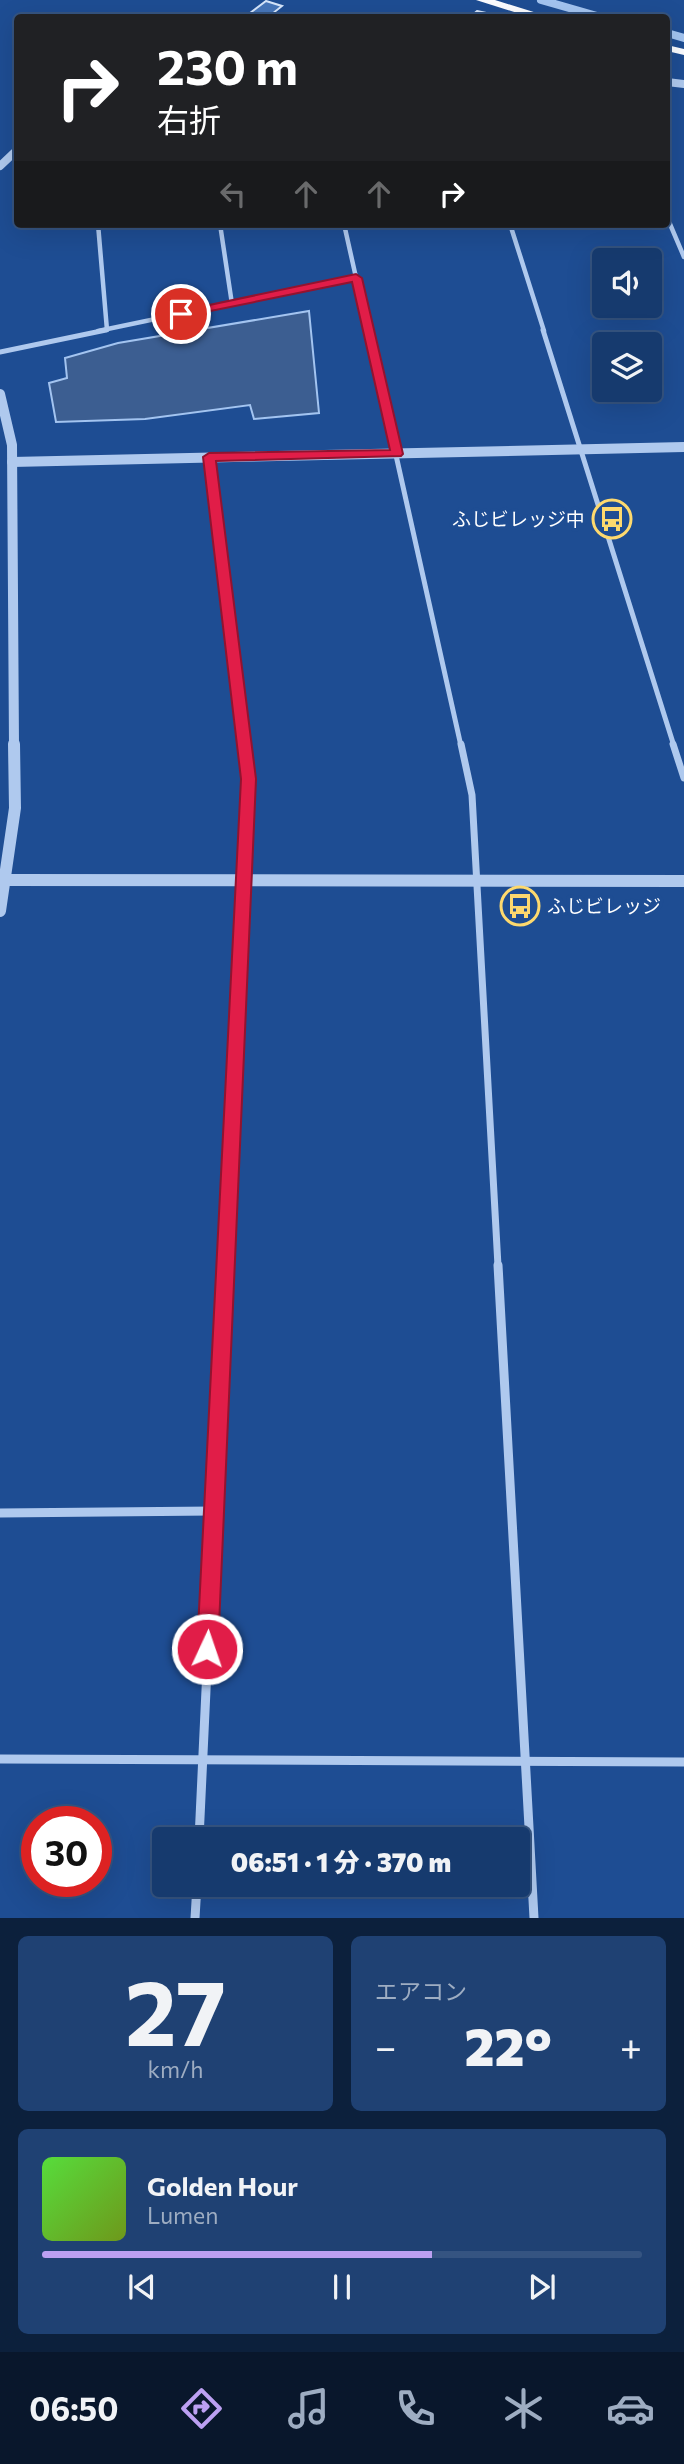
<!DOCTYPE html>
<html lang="ja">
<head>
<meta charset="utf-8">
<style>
	:root { --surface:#163a6e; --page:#1f4173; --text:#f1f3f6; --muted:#9eadc2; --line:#355481; --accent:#bca0f2 }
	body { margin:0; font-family:Commissioner,"Noto Sans JP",sans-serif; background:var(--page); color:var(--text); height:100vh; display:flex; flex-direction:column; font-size:26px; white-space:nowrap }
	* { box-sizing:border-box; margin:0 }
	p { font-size:23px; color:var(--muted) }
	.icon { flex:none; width:38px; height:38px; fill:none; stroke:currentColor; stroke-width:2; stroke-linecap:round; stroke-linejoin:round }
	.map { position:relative; height:1918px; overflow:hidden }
	.details { display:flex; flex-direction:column; gap:18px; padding:18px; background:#0c203c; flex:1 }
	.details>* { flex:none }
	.top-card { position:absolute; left:14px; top:14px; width:656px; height:214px; border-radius:7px; box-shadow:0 7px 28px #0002,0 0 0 2px var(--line); background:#202124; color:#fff; overflow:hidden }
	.buttons { position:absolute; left:592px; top:248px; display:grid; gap:14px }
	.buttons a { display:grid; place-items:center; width:70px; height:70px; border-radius:7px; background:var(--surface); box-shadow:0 7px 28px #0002,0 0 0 2px var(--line); font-size:35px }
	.speed { position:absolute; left:21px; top:1806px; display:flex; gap:14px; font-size:35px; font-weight:700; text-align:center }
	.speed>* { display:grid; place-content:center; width:91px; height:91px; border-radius:50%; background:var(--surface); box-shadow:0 7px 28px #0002,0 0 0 2px var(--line); line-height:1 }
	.speed .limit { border:10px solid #d22; background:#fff; color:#111 }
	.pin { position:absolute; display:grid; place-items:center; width:60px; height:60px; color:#fff; margin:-30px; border:4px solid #fff; border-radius:50%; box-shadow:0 2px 7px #0007 }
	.me { position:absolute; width:77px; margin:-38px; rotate:3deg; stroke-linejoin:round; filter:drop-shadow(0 0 5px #0008) }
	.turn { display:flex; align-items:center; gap:24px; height:147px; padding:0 28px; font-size:32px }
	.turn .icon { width:91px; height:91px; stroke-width:2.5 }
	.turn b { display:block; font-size:49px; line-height:60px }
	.lanes { display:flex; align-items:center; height:66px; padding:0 28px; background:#0003; justify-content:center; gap:35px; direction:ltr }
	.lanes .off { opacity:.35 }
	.big { font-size:52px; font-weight:800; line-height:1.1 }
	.details .tile { flex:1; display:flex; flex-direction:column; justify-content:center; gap:10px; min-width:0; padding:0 24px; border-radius:10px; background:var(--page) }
	.details .dial { align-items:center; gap:0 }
	.dial b { font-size:91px; line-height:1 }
	.song { display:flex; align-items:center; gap:21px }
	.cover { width:84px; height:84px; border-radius:10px; background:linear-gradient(135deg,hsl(110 70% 55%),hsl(80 70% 35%)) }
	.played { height:7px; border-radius:4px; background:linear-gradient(90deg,var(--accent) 65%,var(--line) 65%) }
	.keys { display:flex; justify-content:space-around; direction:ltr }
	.heat { display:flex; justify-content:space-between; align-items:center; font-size:38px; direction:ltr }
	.details .tiles { flex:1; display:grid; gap:18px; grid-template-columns:1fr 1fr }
	.tile:last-child { grid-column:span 2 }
	.trip { position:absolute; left:152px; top:1827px; width:378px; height:70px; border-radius:7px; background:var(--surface); box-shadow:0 7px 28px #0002,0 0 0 2px var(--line); font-weight:800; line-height:70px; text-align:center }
	.dock { display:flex; height:112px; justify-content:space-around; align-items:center; background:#09172c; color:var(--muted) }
	.dock .icon { width:49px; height:49px }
	.dock .current { color:var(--accent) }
	.dock b { font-size:32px; color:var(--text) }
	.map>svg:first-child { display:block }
	.water { fill:#3c5e91; stroke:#a3c4f0; stroke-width:2 }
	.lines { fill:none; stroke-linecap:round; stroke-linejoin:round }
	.stream { stroke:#a3c4f0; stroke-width:8 }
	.building { fill:#4676ba; stroke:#d5e5fa; stroke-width:2 }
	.minor-far3 { stroke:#afc9ee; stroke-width:4.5 }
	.minor-far2 { stroke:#afc9ee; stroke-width:5 }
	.minor-far1 { stroke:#afc9ee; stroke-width:7 }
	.minor { stroke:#afc9ee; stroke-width:9 }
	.tertiary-far2 { stroke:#afc9ee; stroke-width:8 }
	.tertiary-far1 { stroke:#afc9ee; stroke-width:10 }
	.tertiary { stroke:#afc9ee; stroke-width:12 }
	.trunk { fill:#fbfcff; fill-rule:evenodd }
	.route { fill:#e11d48; stroke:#92132f; stroke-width:2 }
	.labels { text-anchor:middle; stroke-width:7; stroke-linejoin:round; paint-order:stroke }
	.poi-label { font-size:19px; fill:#fff; stroke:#1e4d93; text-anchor:end }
</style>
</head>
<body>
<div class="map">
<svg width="684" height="1918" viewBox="0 0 684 1918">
	<rect width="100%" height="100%" fill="#1e4d93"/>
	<polygon class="water" points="309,311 319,413 254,419 250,405 145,419 56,422 49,383 67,378 65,358 118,343"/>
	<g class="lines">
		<g class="stream">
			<polyline points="541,0 604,18"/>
			<polyline points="667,33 684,38"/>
		</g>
	</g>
	<g class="building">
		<polygon points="266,1 282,6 267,18 250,13"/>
		<polygon points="477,11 505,17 470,17"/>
	</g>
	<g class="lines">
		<g class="minor-far3">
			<polyline points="667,217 684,257"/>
			<polyline points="98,224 107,330"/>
			<polyline points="220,224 232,304"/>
			<polyline points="344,224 368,331"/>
			<polyline points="510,224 544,331"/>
			<polyline points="98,331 357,277"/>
		</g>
		<g class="minor-far2">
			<polyline points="368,330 461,746"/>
			<polyline points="543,330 674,746"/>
			<polyline points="0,352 106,330"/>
			<polyline points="209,458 244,746"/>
		</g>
		<g class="minor-far1">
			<polyline points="461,744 472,795 498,1266"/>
			<polyline points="673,744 684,778"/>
			<polyline points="225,1266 248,779 244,744"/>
		</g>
		<g class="minor">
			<polyline points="498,1265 534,1918"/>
			<polyline points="0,1513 213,1511"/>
			<polyline points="0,1759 684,1762"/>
			<polyline points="199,1839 226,1265"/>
			<polyline points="195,1918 197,1885"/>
		</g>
		<g class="tertiary-far2">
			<polyline points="667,82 684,84"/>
			<polyline points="0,166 18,149"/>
		</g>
		<g class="tertiary-far1">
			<polyline points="0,394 12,445 14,746"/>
			<polyline points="12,462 684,447"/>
		</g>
		<g class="tertiary">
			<polyline points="5,880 684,881"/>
			<polyline points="0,911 15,808 14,744"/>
		</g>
		<g class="trunk">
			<polygon points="476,0 495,0 553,18 533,18"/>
			<polygon points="667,45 684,49 684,55 667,51"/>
		</g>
	</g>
	<polygon class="route" points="356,274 362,278 403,454 401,456 216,461 256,779 218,1649 215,1657 207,1660 200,1657 197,1649 241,779 203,457 209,453 390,450 352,282 181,317 176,314 181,311"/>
	<defs>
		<symbol id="bus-ring" viewBox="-11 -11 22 22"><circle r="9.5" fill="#1e4d93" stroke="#fdd96e" stroke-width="1.5"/><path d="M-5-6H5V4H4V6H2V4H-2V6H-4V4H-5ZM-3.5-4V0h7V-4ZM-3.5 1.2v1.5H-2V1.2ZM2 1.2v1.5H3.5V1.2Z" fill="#fdd96e"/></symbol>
	</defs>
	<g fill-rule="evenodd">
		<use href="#bus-ring" x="590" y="497" width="44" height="44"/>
		<use href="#bus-ring" x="498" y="884" width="44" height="44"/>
	</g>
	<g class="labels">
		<g class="poi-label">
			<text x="585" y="526">ふじビレッジ中</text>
			<text x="547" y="913" text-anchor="start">ふじビレッジ</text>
		</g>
	</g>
</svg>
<div class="buttons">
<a><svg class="icon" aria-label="sound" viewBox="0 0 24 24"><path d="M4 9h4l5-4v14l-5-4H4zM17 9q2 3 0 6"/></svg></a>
<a><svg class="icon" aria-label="layers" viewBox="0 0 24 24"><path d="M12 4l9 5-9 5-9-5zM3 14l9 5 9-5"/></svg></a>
</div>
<div class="speed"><div class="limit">30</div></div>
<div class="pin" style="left:181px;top:314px;background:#d93025"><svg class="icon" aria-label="arrive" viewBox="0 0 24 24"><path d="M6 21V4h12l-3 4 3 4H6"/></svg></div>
<svg class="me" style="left:207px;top:1649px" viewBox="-20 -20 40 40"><circle r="17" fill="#e11d48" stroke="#fff" stroke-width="3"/><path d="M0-11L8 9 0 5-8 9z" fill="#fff"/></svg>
<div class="trip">06:51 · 1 分 · 370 m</div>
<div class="top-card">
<div class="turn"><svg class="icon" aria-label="right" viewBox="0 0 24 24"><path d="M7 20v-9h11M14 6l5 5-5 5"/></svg><div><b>230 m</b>右折</div></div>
<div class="lanes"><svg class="icon off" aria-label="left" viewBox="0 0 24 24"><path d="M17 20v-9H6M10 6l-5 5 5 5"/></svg><svg class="icon off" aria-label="ahead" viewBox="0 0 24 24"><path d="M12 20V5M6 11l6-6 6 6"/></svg><svg class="icon off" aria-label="ahead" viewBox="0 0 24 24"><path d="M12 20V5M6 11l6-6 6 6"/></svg><svg class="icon" aria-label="right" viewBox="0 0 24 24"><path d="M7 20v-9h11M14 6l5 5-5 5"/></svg></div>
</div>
</div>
<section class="details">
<div class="tiles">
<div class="tile dial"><b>27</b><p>km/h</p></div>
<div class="tile"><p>エアコン</p>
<div class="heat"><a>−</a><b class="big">22°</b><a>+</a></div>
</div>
<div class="tile">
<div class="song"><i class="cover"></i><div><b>Golden Hour</b><p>Lumen</p></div></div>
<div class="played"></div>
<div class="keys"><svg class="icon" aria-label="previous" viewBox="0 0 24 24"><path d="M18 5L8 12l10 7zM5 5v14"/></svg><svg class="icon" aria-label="pause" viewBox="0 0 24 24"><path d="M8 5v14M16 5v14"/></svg><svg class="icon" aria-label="next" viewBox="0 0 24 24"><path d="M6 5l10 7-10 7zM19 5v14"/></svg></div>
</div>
</div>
</section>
<nav class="dock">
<b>06:50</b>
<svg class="icon current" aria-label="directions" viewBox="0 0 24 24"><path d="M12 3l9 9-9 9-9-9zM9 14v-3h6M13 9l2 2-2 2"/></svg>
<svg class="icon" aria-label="music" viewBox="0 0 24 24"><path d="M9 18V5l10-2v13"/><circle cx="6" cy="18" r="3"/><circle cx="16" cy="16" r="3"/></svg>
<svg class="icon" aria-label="phone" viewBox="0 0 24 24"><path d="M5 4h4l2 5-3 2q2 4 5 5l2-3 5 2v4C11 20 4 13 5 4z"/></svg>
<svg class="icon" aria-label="climate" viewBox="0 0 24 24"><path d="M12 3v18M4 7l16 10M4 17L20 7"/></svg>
<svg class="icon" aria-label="car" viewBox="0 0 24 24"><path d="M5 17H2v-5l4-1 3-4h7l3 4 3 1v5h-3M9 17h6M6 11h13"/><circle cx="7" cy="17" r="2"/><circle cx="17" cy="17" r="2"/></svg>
</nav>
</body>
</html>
